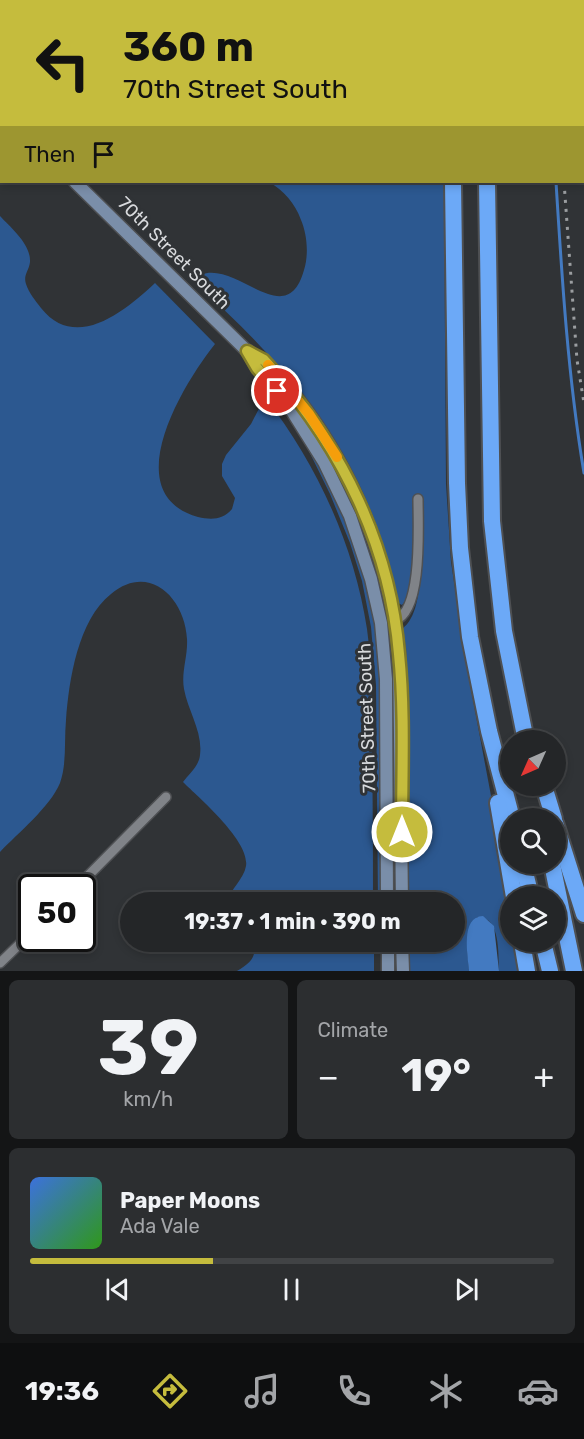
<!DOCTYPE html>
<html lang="en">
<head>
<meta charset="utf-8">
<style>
	:root { --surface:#242628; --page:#2c2e30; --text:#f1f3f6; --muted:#a3a5a8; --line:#414345; --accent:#c5bc3d }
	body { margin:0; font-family:Rubik,sans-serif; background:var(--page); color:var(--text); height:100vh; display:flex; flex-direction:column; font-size:22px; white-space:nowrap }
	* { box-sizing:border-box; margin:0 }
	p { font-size:20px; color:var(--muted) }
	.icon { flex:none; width:33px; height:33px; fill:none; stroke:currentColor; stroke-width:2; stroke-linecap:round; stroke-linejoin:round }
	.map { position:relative; height:971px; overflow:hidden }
	.details { display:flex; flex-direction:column; gap:9px; padding:9px; background:#141516; flex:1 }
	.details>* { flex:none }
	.top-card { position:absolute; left:0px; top:0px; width:585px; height:183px; box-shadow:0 3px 9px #0003,0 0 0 2px var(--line); background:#c5bc3d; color:#111; overflow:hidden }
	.needle { width:39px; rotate:225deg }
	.tools { position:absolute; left:500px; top:730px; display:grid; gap:12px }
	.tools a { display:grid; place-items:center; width:66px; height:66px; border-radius:50%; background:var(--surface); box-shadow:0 3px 9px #0003,0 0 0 2px var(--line); font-size:30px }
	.speed { position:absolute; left:18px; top:874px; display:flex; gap:12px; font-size:30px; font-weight:700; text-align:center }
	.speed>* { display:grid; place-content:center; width:78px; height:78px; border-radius:50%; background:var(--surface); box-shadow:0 3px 9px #0003,0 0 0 2px var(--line); line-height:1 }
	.speed .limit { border:3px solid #111; border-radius:9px; background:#fff; color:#111 }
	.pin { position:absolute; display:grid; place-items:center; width:51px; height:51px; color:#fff; margin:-26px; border:3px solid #fff; border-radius:50%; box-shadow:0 2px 6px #0007 }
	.me { position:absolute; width:66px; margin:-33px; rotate:0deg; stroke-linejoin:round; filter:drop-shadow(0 0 4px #0008) }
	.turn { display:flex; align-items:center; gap:21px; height:126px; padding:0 24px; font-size:27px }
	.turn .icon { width:78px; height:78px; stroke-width:2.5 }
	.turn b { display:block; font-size:42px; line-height:51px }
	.then { display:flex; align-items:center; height:57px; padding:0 24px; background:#0003; gap:12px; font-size:22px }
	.big { font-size:45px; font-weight:700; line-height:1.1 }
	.details .widget { flex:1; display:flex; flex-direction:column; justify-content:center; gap:9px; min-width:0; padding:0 21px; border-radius:9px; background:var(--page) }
	.details .dial { align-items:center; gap:0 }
	.dial b { font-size:78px; line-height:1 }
	.song { display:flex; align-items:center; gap:18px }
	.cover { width:72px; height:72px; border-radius:9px; background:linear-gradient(135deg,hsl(220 70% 55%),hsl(110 70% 35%)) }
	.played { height:6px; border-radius:3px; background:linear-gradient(90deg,var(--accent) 35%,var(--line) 35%) }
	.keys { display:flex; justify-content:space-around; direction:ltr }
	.heat { display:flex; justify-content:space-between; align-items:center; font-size:33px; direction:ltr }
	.details .tiles { flex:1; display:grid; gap:9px; grid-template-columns:1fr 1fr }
	.widget:last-child { grid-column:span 2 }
	.trip { position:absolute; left:120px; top:892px; width:345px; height:60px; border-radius:30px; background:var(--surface); box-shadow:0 3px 9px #0003,0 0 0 2px var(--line); font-weight:700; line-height:60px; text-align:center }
	.tabs { display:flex; height:96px; justify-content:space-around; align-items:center; background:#0e0f10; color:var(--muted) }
	.tabs .icon { width:42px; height:42px }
	.tabs .current { color:var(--accent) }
	.tabs b { font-size:27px; color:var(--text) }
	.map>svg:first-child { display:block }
	.green { fill:#2c5890 }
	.water { fill:#437ac1 }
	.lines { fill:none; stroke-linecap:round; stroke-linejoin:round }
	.stream { stroke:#437ac1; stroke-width:3 }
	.minor-casing { stroke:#4e5053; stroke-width:12 }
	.secondary-casing { stroke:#4e5053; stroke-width:15 }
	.motorway-casing { stroke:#4e5053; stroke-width:20 }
	.minor { stroke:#808388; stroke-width:9 }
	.secondary { stroke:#7a8ea9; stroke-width:12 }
	.motorway { stroke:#6ca9f7; stroke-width:16 }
	.rail { stroke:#9b9ea1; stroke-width:3; stroke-dasharray:3 6; stroke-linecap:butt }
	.route-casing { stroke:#807a28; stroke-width:15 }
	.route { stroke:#c5bc3d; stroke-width:10 }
	.slow { stroke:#f59e0b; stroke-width:10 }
	.labels { text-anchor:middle; stroke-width:6; stroke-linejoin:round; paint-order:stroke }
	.street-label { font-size:18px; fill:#d8dadd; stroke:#303336 }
</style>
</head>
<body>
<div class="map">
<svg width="584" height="971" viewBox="0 0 584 971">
	<rect width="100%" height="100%" fill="#303336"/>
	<g class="green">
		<polygon points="34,0 442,0 442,1 32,1"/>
		<path d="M269,182H444L446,484L451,562L467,668L510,897V942H518L524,971H499C498,954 501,916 477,917L467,948L469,971H408V942H454V903H408L407,682L402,629C430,609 418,527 415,496C414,518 416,592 402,605L398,603C371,462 295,373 192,280C230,248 285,338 304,270C309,254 307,234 301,220C295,203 284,191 269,182Z"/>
		<path d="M0,216C11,228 31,244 30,262C29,271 23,275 26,284C29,293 35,300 41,308C76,352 125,311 155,283L215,344C183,384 116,494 198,517C211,520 223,520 232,509L235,498L222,476V464L226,455L251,424L265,397C317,465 354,544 367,629C373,673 372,717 372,761C373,809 373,856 373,903H227C230,889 244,879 246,866C250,841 199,798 183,782C189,774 199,766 200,755C203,732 188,711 184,689C181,672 188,656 187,639C185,598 149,562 111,594C78,620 69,680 66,720C64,741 67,763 60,783C50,807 18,833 0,852Z"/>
		<path d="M304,441C340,498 365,562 375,628C381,669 380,710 381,752C381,802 381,853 381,903H378L376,685L371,627L362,581L350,543L330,494Z"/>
		<path d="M252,942H374V971H237C249,964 259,956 252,942Z"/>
	</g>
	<path class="water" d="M483,916L494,926L499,971H469C468,955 460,917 483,916Z"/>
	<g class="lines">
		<g class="stream">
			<polyline points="552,2 552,0"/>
			<path d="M556,182C562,279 568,377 584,473"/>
		</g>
		<defs>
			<g id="minor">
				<path d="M395,620C423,612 418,524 418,499"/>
				<polyline points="76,888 166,797"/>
				<polyline points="0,963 32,932"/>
			</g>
			<g id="secondary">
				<polyline points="0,107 2,109"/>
				<path d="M75,182L247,351C272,365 288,386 305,408C359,481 388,563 399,652L402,903"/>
				<polyline points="248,351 257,368 292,411 324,462 350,516 371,579 381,623 386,679 387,903"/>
				<polyline points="388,942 388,971"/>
				<polyline points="402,942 403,971"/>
			</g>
			<g id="motorway">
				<polyline points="451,0 451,2"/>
				<polyline points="485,0 485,2"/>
				<polyline points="453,182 457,483 460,548 470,637 489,731 512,819"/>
				<polyline points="487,182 492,521 504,631 526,741"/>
				<polyline points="544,786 554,819"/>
				<polyline points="498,803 514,897"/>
				<polyline points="555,823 584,914"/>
				<polyline points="523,864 531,897"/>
				<polyline points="552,864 574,971"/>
				<polyline points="522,942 527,971"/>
				<polyline points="543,942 550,971"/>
			</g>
		</defs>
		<use href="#minor" class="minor-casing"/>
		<use href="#secondary" class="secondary-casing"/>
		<use href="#motorway" class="motorway-casing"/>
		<use href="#minor" class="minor"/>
		<use href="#secondary" class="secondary"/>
		<use href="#motorway" class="motorway"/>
		<g class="rail">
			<polyline points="564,2 564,0"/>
			<polyline points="564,182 577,360 584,403"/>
		</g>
	</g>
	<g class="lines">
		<defs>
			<path id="route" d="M277,391L257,368L247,351L264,360L273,370C343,450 390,546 399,654C405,712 402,773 402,832"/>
		</defs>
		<use href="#route" class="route-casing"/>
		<use href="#route" class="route"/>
		<polyline class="slow" points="268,365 309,414 337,457"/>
	</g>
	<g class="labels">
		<g class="street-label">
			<text transform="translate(174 253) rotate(45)" y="6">70th Street South</text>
			<text transform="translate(367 718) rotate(-92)" y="6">70th Street South</text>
		</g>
	</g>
</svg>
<div class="tools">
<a><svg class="needle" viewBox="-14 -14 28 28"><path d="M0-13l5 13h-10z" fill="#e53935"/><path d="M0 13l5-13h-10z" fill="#a3a5a8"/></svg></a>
<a><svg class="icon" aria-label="search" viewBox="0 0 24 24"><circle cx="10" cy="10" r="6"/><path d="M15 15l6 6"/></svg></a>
<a><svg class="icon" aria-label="layers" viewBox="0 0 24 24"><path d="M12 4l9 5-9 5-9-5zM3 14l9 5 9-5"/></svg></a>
</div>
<div class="speed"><div class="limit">50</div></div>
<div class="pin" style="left:277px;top:391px;background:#d93025"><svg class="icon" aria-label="arrive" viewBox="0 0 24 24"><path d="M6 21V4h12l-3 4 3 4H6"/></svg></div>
<svg class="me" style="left:402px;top:832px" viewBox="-20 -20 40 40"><circle r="17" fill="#c5bc3d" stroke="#fff" stroke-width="3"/><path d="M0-11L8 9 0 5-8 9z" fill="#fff"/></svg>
<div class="trip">19:37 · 1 min · 390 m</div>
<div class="top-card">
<div class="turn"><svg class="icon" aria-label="left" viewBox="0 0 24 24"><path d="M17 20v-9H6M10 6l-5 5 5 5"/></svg><div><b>360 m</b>70th Street South</div></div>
<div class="then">Then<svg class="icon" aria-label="arrive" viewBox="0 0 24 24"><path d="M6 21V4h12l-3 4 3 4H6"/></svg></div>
</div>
</div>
<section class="details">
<div class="tiles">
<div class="widget dial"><b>39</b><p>km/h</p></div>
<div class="widget"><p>Climate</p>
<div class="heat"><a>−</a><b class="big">19°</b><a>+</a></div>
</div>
<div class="widget">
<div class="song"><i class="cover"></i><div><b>Paper Moons</b><p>Ada Vale</p></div></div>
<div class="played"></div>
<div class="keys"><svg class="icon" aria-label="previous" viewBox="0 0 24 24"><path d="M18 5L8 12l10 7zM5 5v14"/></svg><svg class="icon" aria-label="pause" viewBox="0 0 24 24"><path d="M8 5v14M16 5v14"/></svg><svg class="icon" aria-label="next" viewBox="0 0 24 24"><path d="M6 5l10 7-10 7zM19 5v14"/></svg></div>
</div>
</div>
</section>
<nav class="tabs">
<b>19:36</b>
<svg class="icon current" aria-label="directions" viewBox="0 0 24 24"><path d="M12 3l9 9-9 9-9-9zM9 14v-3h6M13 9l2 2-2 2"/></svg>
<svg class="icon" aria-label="music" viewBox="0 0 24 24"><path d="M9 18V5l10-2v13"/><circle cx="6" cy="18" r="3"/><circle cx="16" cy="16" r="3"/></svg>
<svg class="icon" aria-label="phone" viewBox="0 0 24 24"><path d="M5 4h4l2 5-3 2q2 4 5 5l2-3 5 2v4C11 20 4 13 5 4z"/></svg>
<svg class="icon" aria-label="climate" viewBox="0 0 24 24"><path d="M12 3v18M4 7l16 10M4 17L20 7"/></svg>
<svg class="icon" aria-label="car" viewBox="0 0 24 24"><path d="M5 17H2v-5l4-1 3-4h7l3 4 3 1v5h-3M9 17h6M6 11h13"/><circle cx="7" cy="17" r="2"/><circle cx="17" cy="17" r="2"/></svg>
</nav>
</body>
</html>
